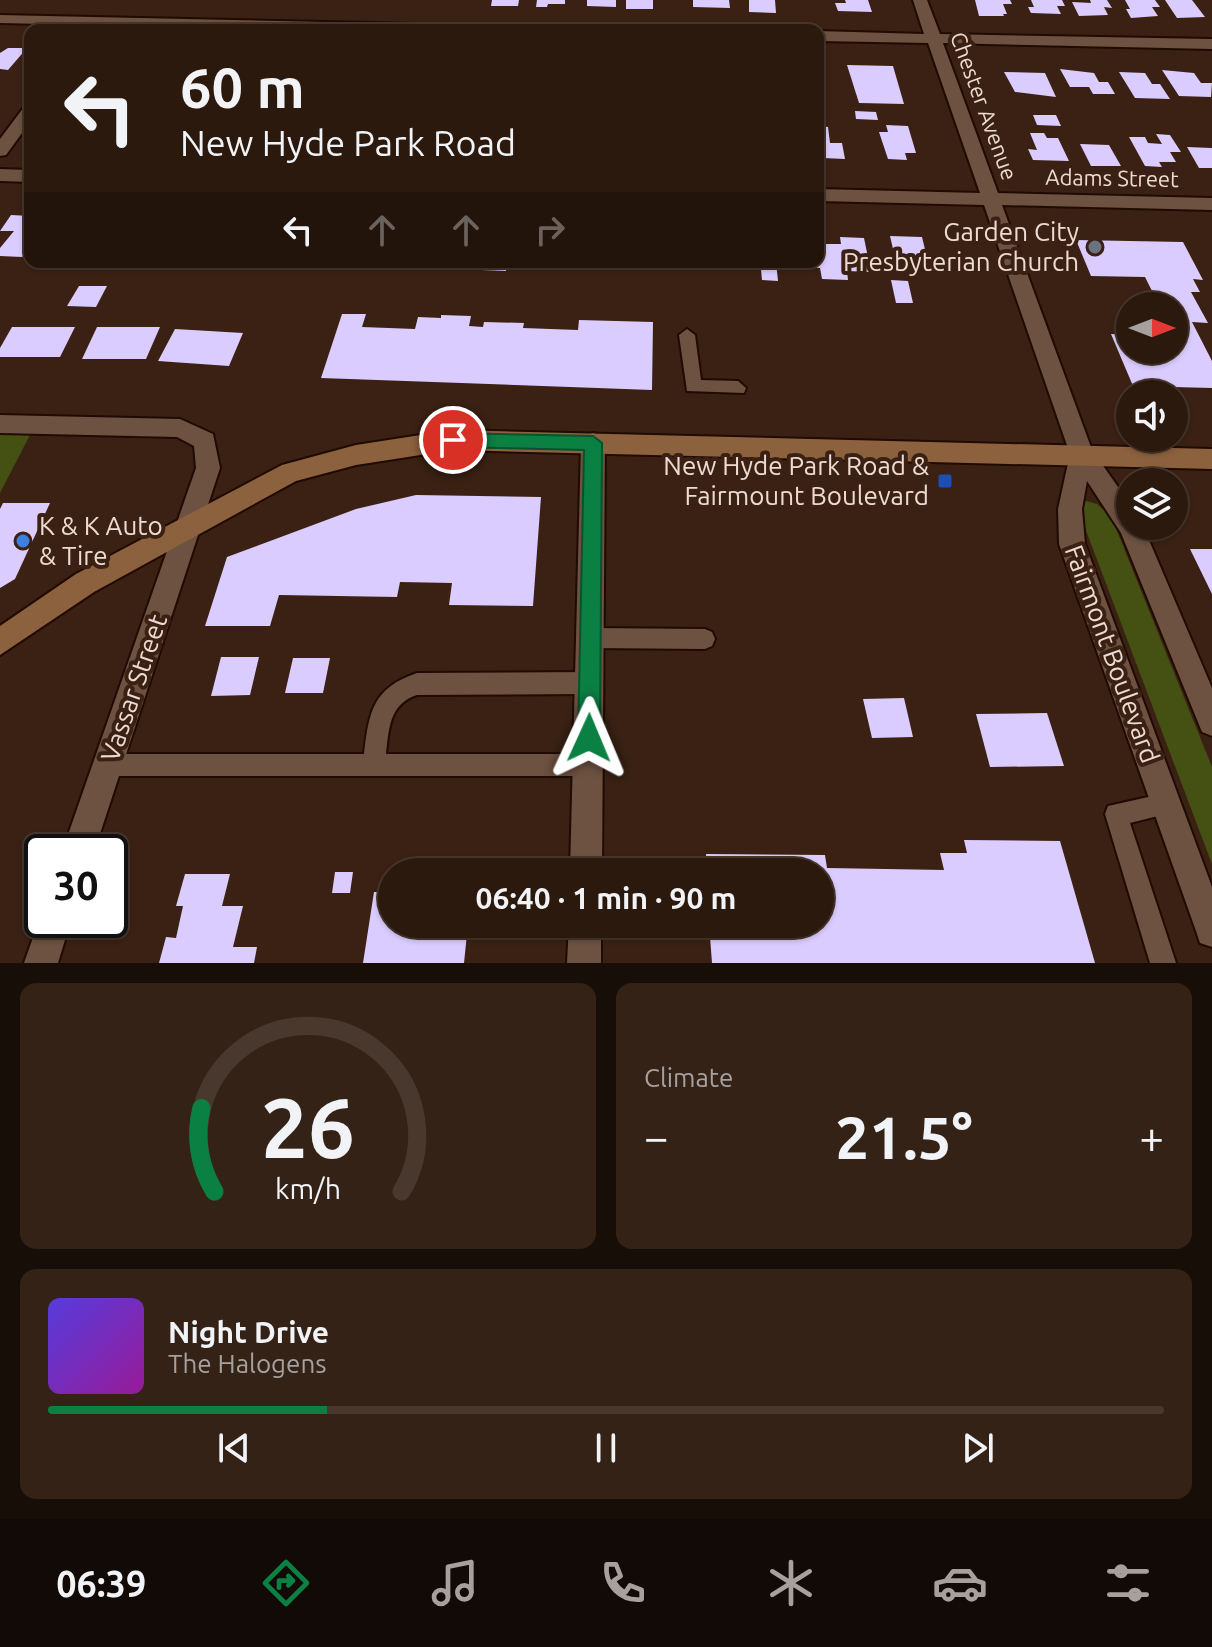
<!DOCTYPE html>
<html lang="en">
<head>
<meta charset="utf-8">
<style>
	:root { --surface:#2c190e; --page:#342217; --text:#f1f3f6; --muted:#a6a09e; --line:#48382e; --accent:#0b8043 }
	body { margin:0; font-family:Ubuntu,sans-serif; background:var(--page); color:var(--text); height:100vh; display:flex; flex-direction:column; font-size:30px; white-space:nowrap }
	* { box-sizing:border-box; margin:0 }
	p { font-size:26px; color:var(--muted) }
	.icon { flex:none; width:44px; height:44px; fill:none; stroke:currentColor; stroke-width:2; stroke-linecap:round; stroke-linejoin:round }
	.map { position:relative; height:963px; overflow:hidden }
	.sheet { display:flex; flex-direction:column; gap:20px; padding:20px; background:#180e08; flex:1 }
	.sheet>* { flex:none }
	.hud { position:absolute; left:24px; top:24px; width:800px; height:244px; border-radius:16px; box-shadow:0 2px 6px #0004,0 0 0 2px var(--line); background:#2c190e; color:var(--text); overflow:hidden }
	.needle { width:52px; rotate:90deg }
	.controls { position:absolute; left:1116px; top:292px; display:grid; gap:16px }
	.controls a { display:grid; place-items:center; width:72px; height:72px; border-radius:50%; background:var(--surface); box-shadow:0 2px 6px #0004,0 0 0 2px var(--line); font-size:40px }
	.speed { position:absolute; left:24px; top:834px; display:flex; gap:16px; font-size:40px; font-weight:700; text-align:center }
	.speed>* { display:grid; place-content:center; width:104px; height:104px; border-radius:50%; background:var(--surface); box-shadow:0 2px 6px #0004,0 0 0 2px var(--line); line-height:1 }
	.speed .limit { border:4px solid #111; border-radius:12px; background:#fff; color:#111 }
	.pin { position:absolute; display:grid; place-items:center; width:68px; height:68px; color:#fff; margin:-34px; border:4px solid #fff; border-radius:50%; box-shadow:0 2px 8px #0007 }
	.me { position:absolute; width:88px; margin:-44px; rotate:1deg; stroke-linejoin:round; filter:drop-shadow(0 0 6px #0008) }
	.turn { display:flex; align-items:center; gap:28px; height:168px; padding:0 24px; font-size:36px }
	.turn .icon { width:104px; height:104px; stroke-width:2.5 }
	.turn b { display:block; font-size:56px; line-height:68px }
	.lanes { display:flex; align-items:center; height:76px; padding:0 24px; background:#0003; justify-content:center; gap:40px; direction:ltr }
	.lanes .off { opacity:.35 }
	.big { font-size:60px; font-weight:600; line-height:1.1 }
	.sheet .tile { flex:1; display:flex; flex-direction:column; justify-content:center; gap:12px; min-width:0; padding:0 28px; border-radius:16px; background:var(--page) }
	.sheet .dial { align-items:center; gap:0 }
	.dial svg { height:208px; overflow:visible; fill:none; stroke:var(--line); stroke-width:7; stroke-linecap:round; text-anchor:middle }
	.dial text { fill:var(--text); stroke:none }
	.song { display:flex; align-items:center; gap:24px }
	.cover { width:96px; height:96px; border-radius:12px; background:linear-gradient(135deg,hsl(250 70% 55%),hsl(300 70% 35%)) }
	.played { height:8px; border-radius:4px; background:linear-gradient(90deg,var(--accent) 25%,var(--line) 25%) }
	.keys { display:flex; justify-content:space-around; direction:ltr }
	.heat { display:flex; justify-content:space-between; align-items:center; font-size:44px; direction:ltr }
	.sheet .tiles { flex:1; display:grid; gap:20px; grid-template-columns:1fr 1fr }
	.tile:last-child { grid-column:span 2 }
	.trip { position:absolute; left:378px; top:858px; width:456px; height:80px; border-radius:40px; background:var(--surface); box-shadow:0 2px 6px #0004,0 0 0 2px var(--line); font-weight:600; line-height:80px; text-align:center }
	.dock { display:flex; height:128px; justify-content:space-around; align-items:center; background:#120a06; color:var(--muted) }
	.dock .icon { width:56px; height:56px }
	.dock .active { color:var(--accent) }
	.dock b { font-size:36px; color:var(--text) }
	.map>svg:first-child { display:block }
	.green { fill:#445112 }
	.building { fill:#daccfe }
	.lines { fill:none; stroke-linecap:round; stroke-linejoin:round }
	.service-casing { stroke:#200a01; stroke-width:4 }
	.minor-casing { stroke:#200a01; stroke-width:4 }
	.secondary-casing { stroke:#200a01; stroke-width:4 }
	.service { fill:#6d5141; fill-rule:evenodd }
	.minor { fill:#6d5141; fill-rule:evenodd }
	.secondary { fill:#8c613e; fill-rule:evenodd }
	.route { fill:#0b8043; stroke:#07532c; stroke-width:2 }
	.worship-dot { fill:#6b7280; stroke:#3a2113; stroke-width:3 }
	.transit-dot { fill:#1a4fb4; stroke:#3a2113; stroke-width:3 }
	.shop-dot { fill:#3f7fe0; stroke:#3a2113; stroke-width:3 }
	.labels { text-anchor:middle; stroke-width:8; stroke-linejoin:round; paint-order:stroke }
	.far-street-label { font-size:22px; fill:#eddbd2; stroke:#3a2113 }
	.poi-label { font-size:26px; fill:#eddbd2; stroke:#3a2113; text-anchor:end }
	.street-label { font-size:26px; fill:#eddbd2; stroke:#3a2113 }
</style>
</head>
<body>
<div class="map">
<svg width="1212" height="963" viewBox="0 0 1212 963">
	<rect width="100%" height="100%" fill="#3a2113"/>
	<g class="green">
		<polygon points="0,431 32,431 0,493"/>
		<polygon points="1086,501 1097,504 1111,516 1212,767 1212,864 1079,512 1080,506"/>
	</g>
	<g class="building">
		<polygon points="492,0 519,0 518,6 491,6"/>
		<polygon points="537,0 565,0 565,4 548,4 547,7 536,7"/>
		<polygon points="587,0 616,0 616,7 587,6"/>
		<rect x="626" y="0" width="27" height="9"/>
		<polygon points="693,0 729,0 730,8 693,7"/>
		<polygon points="749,0 775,0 776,13 749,12"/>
		<polygon points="845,0 868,0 872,12 838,11 835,3 846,3"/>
		<polygon points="975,0 1010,0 1012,4 1003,4 1007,14 1003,14 1004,16 979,16"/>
		<polygon points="1031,0 1062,0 1065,6 1057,6 1061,14 1031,13 1028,7 1034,7"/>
		<polygon points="1090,0 1107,0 1112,8 1104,7 1108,15 1079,16 1072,2 1091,3"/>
		<polygon points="1125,0 1155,0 1160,7 1152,7 1158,16 1131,18 1126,9 1130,9"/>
		<polygon points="1165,0 1192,0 1205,17 1177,18"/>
		<polygon points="8,48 27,48 8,70 0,69 0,53"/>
		<polygon points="847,65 893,66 904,104 859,103"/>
		<polygon points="1060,69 1094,73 1099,82 1108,82 1115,94 1093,94 1089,87 1070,87"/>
		<polygon points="1162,70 1194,73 1201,83 1212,83 1211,97 1179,96"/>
		<polygon points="1004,72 1045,73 1056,97 1015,92"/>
		<polygon points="1119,72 1145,73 1152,84 1160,84 1170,99 1135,98"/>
		<polygon points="855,111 876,112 878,120 856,119"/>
		<polygon points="1033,115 1056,115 1061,126 1037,125"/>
		<polygon points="886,125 908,126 916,153 905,153 907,160 888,159 879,132 888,132"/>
		<polygon points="818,126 828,127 830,143 842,143 845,159 823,158 823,153 818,153"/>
		<polygon points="1030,133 1044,133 1047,138 1058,138 1069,161 1033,160 1028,149 1037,150"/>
		<polygon points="1156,134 1170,135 1181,152 1170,152 1176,162 1159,162 1162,167 1145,166 1129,137 1145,137 1148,143 1162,144"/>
		<polygon points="1080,144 1109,145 1121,166 1091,166"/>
		<polygon points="1187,147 1212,148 1212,168 1199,168"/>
		<polygon points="11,215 30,216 30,249 22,257 0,256 0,248 14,231 0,231"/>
		<polygon points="890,236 922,237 930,270 916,270 914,263 896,262"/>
		<polygon points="840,237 864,238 871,272 847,271 848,280 822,279 820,268 806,267 805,262 818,262 818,244 841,244"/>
		<polygon points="1076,240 1183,242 1203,280 1193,279 1200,292 1191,292 1208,323 1192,322 1212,361 1212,388 1133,386 1111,334 1130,335 1130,350 1174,350 1174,306 1139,306 1136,299 1156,299 1145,277 1091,276"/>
		<polygon points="482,262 507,262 506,271 481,270"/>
		<polygon points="728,262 776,262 778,281 762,280 761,269 728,267"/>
		<polygon points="891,280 908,281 913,303 896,303"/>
		<polygon points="79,286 107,286 96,307 67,306"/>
		<polygon points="342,314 366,314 362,327 415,329 418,317 441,318 441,315 471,316 469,326 483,327 484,322 524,323 523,328 578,330 579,320 653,322 652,390 321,378"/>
		<polygon points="12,327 75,327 60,357 0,357 0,348"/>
		<polygon points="97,327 160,327 146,359 82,359"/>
		<polygon points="175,329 243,333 229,366 158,361"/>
		<polygon points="416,495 541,497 533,606 449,605 452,583 400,582 397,597 279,595 270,626 205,626 227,557 356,509"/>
		<polygon points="3,503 50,503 15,579 0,588 0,509"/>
		<polygon points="1190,549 1212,549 1212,594"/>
		<polygon points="221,657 259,657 250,695 211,696"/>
		<polygon points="293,658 330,658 323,693 285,693"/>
		<polygon points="904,698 913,737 872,738 863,699"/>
		<polygon points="1047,713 1064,766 990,767 976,714"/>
		<polygon points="964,840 1060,841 1095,963 712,963 709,924 820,924 820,872 707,872 706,854 825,855 827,868 944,870 940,853 967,853"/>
		<polygon points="335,872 353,872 350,893 332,893"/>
		<polygon points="185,874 230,874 222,906 243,906 233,947 257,947 254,963 159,963 166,937 176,938 183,906 176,906"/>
		<polygon points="374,892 392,892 392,924 468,924 464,963 363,963"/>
	</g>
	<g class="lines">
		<defs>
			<g id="service">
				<polygon points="687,329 695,335 701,380 738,381 746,388 744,393 687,391 679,335"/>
				<polygon points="590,628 705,629 712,632 715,639 712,646 705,649 590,648 583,645 580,638 583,631"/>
				<path d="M590,672L597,676L601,683L597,690L590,694L417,695C389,704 389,729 386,754H588L596,757L599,765L596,773L588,776H108L100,773L97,765L100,757L108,754H364C369,711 373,688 417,673Z"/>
				<polygon points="1166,793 1174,796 1177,804 1174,812 1130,823 1176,963 1150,963 1105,814 1108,806"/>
			</g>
			<g id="minor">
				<polygon points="913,0 927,0 940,34 1212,39 1212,49 943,43 998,193 1212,198 1212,210 1002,205 1092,450 1130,504 1130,526 1143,526 1212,688 1212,736 1202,732 1121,533 1087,481 1082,509 1085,544 1212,887 1212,947 1200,943 1196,931 1059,544 1058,509 1070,454 984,205 818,201 818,189 980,193 928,43 818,41 818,31 924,34"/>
				<polygon points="0,15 511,26 518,30 303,30 0,23"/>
				<polygon points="30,106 30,122 6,155 0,156 0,139 24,107"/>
				<polygon points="0,169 30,170 30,182 0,181"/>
				<polygon points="0,415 180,419 213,434 220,468 94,852 62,852 196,468 194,446 177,437 0,433"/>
				<polygon points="593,433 601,436 605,443 602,872 570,872 581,443 585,436"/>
				<polygon points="42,912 42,920 71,920 58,963 24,963"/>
				<polygon points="569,924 601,924 601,963 567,963"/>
			</g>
			<polygon id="secondary" points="453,430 1212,449 1212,469 453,450 356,465 296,481 94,592 0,655 0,626 76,574 282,465 356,445"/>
		</defs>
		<use href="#service" class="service-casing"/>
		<use href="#minor" class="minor-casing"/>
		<use href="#secondary" class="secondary-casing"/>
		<use href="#service" class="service"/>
		<use href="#minor" class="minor"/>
		<use href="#secondary" class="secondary"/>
	</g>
	<polygon class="route" points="453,433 593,436 602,443 600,738 596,745 589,749 581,745 578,738 584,450 453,447 444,440"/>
	<circle class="worship-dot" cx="1095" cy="247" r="8"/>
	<rect class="transit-dot" x="937" y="473" width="16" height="16" rx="4"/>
	<circle class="shop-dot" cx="23" cy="541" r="8"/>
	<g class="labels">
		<g class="far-street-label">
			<text transform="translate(984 106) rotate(70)" y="8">Chester Avenue</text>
			<text transform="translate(1112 178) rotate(1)" y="8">Adams Street</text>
		</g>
		<g class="poi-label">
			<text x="1079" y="241">Garden City<tspan x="1079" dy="30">Presbyterian Church</tspan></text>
			<text x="929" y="475">New Hyde Park Road &amp;<tspan x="929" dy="30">Fairmount Boulevard</tspan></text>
			<text x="39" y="535" text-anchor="start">K &amp; K Auto<tspan x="39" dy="30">&amp; Tire</tspan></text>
		</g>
		<g class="street-label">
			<text transform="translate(1112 654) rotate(70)" y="9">Fairmont Boulevard</text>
			<text transform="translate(134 688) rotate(-71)" y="9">Vassar Street</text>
		</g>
	</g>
</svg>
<div class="controls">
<a><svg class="needle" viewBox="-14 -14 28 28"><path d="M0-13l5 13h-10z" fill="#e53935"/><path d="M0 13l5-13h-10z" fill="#a6a09e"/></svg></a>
<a><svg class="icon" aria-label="sound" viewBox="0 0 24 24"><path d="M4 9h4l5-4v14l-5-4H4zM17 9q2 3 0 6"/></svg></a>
<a><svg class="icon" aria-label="layers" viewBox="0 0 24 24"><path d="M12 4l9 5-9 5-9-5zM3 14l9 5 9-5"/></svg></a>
</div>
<div class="speed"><div class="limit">30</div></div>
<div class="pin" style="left:453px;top:440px;background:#d93025"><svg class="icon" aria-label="arrive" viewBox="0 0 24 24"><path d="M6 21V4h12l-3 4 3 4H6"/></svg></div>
<svg class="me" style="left:589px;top:738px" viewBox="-20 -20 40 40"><path d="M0-17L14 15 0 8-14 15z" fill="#0b8043" stroke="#fff" stroke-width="4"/></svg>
<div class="trip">06:40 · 1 min · 90 m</div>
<div class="hud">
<div class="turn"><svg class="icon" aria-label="left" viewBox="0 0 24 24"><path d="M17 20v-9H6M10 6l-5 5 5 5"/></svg><div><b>60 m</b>New Hyde Park Road</div></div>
<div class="lanes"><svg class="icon" aria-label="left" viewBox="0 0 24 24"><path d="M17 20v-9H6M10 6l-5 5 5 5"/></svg><svg class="icon off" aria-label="ahead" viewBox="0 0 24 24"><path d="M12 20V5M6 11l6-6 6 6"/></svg><svg class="icon off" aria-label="ahead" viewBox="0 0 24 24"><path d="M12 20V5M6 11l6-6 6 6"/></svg><svg class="icon off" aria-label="right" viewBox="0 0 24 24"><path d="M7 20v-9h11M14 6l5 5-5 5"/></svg></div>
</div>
</div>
<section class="sheet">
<div class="tiles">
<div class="tile dial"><svg viewBox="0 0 100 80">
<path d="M14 69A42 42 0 1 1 86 69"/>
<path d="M14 69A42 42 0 0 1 9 37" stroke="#0b8043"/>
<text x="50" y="56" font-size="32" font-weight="700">26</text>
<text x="50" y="72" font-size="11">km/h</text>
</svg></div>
<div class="tile"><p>Climate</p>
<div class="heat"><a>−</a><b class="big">21.5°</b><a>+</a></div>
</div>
<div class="tile">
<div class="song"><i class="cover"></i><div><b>Night Drive</b><p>The Halogens</p></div></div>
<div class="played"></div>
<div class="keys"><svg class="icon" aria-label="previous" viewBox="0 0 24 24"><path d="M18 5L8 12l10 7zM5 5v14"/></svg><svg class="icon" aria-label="pause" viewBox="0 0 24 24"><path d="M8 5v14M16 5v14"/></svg><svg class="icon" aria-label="next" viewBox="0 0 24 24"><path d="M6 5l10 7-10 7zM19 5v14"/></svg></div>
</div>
</div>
</section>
<nav class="dock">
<b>06:39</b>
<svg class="icon active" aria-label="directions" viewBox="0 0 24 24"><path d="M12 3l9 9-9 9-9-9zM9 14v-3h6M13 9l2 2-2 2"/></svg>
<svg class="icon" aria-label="music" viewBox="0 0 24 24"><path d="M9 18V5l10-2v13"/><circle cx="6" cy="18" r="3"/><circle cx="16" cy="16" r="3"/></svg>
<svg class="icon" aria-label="phone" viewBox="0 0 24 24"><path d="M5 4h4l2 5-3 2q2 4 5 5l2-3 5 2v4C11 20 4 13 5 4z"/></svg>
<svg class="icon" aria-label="climate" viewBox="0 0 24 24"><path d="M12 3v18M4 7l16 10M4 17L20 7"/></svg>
<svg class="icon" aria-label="car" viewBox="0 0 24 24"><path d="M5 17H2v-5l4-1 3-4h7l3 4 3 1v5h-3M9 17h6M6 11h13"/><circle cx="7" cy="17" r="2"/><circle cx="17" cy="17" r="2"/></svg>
<svg class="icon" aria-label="filters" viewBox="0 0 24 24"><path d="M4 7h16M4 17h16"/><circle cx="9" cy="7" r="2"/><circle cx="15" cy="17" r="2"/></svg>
</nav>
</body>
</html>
